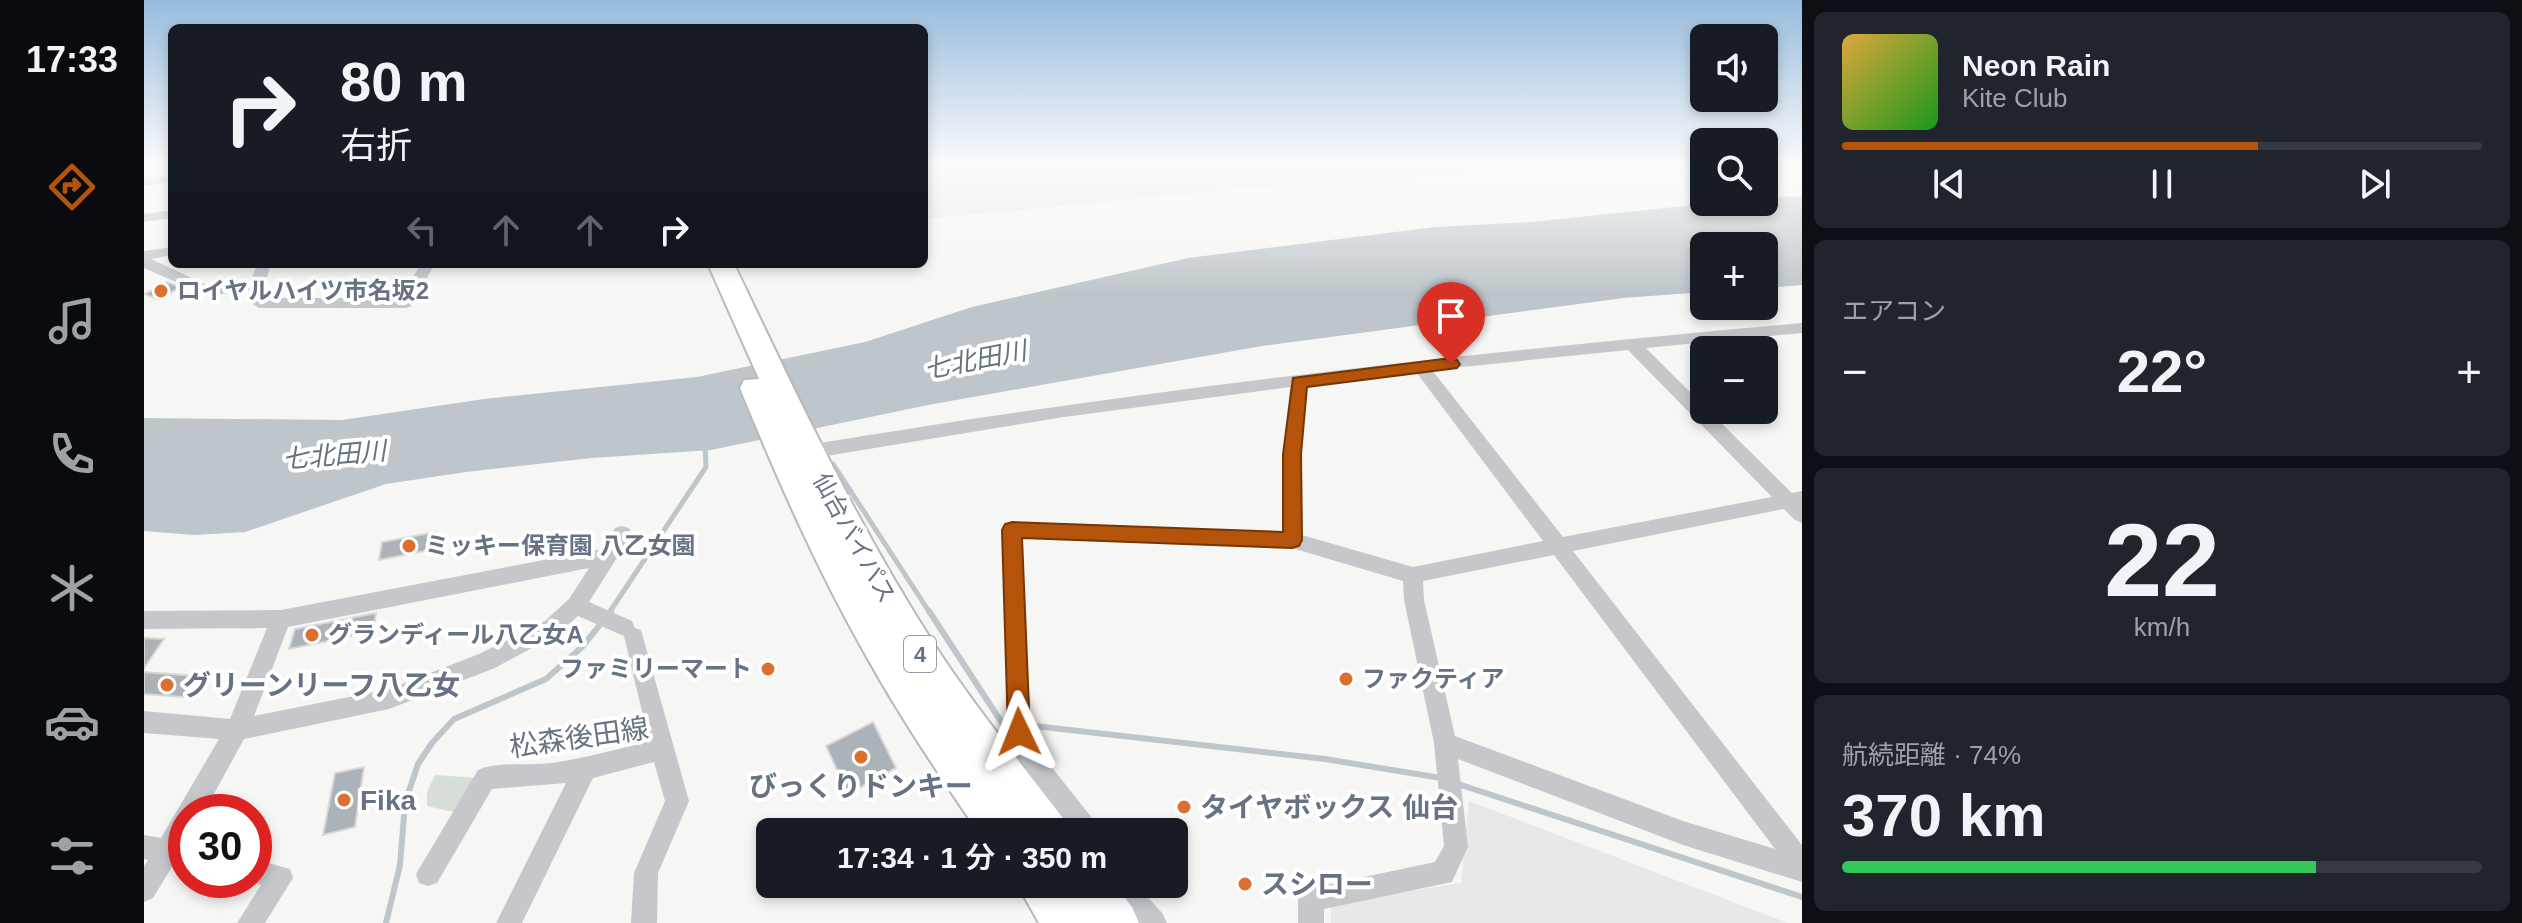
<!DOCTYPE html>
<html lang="ja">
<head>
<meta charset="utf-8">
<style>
	:root { --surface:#171b24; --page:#20242c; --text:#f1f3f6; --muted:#9ea1a6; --line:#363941; --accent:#b45309 }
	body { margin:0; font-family:Arial,"Noto Sans JP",sans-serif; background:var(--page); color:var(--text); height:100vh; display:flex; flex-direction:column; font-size:30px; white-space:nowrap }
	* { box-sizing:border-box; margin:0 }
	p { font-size:26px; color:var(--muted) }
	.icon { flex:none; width:44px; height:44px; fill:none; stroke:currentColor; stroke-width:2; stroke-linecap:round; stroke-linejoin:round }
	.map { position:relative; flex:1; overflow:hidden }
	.panel { display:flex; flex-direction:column; gap:12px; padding:12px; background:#0d0f14; width:720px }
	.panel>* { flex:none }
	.banner { position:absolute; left:24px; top:24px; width:760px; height:244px; border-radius:12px; box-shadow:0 4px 12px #0003; background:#171b24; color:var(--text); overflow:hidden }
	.tools { position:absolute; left:1546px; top:24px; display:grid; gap:16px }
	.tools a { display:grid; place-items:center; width:88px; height:88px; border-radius:12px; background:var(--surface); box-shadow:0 4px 12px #0003; font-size:40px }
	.speed { position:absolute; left:24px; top:794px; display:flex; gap:16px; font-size:40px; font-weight:700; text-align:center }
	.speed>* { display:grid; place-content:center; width:104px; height:104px; border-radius:50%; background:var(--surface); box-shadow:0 4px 12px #0003; line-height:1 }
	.speed .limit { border:12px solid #d22; background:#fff; color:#111 }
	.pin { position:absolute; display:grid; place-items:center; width:68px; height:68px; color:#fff; margin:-82px -34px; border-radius:50% 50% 50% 0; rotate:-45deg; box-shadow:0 0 8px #0007 }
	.pin .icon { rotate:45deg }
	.me { position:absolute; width:88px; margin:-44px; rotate:358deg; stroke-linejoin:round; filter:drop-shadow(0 0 6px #0008) }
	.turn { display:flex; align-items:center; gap:28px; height:168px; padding:0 40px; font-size:36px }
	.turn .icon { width:104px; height:104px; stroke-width:2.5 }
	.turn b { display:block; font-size:56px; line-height:68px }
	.lanes { display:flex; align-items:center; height:76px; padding:0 40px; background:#0003; justify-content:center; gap:40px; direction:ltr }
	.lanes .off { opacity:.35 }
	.big { font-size:60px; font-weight:600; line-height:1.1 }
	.panel .tile { flex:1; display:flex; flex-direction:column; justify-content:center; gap:12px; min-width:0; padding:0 28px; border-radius:12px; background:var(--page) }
	.panel .dial { align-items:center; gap:0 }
	.dial b { font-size:104px; line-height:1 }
	.song { display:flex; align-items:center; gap:24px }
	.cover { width:96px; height:96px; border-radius:12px; background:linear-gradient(135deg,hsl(40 70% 55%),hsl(120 70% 35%)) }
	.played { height:8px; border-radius:4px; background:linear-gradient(90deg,var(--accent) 65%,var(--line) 65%) }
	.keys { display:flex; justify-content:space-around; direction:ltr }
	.heat { display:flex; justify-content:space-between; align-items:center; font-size:44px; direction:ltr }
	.charge { height:12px; border-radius:6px; background:linear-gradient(90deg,#34c759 74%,var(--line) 0) }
	.trip { position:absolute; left:612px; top:818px; width:432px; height:80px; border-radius:12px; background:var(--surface); box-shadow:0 4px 12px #0003; font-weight:600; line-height:80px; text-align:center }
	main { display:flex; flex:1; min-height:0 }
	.menu { display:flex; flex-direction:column; width:144px; justify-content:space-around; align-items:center; background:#090b0e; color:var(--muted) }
	.menu .icon { width:56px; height:56px }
	.menu .current { color:var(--accent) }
	.menu b { font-size:36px; color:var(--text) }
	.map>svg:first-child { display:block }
	.built { fill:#e7e8e7 }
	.green { fill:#d7ded5 }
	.water { fill:#bec6cb }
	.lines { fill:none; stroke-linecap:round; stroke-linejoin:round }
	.stream-far1 { stroke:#bec6cb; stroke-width:5 }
	.stream { stroke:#bec6cb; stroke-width:6 }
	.building { fill:#abb2b8; stroke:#d8d8d6; stroke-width:2 }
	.trunk-casing { stroke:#b7b9bd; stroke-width:4 }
	.minor { fill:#c5c7cb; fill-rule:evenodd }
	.trunk { fill:#fff; fill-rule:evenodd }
	.route { fill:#b45309; stroke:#753606; stroke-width:2 }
	.poi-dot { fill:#dd6f2e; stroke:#fff; stroke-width:3 }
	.labels { text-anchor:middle; stroke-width:8; stroke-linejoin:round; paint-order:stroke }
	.shield { fill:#fff; stroke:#959da9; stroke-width:2 }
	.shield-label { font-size:22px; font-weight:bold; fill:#677384 }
	.poi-label { font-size:24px; font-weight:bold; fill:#677384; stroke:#fff; text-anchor:start }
	.street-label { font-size:24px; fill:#677384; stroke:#fff }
	.water-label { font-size:26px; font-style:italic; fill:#637480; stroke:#fff }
	.near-poi-label { font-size:28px; font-weight:bold; fill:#677384; stroke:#fff; text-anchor:start }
	.near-street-label { font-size:28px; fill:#677384; stroke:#fff }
</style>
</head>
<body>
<main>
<nav class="menu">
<b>17:33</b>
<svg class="icon current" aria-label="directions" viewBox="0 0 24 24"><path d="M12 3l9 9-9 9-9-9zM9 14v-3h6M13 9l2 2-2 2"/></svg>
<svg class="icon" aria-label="music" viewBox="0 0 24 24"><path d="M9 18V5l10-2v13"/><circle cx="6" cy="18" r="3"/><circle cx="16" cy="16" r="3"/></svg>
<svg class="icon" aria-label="phone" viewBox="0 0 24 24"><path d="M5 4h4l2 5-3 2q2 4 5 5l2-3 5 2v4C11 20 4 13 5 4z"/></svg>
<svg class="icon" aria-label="climate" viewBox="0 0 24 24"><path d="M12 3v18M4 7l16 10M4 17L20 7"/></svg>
<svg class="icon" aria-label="car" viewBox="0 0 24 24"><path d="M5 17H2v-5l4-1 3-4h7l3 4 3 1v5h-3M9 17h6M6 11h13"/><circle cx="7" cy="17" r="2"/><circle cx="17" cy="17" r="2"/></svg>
<svg class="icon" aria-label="filters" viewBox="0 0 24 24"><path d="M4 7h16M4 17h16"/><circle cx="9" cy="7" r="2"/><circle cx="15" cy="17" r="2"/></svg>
</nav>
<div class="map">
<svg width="1658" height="923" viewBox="0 0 1658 923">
	<rect width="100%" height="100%" fill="#f6f7f4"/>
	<g class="built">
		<polygon points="780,164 1478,164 1081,190 780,219"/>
		<polygon points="1325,801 1644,923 1187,923 1187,903 1317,883"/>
	</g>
	<polygon class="green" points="291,775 334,778 314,813 283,806 283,792"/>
	<polygon class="water" points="1658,196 1658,285 1620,288 1620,246 1560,246 1560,292 1480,298 1118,346 784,405 567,450 448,458 322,472 242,484 101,532 50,535 0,531 0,418 198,420 340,399 553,377 721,342 828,307 1044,258 1291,227 1388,222 1577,202 1620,202 1620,198"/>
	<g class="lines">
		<g class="stream-far1">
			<polyline points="689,464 786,613"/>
			<polyline points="465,613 562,467 561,445"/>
		</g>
		<g class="stream">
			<polyline points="785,611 858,723 868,724"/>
			<polyline points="882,725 1181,759 1297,778"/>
			<polyline points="1314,784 1658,897"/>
			<polyline points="242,923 256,865 261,803 274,764 288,743 310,719 402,679 438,647 467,611"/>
		</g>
	</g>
	<g class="building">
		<polygon points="23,282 36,287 15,300 1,294"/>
		<polygon points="292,532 291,549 235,560 238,542"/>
		<polygon points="232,613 229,632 145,649 151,629"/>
		<polygon points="0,638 20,639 0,668"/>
		<polygon points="0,672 52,676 40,697 0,694"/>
		<polygon points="729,722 752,768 704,794 682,746"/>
		<polygon points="220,767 211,827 179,835 191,773"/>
	</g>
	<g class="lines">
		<defs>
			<g id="trunk">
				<path d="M564,264H590C651,392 711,521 788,641C827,702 874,759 918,817L924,832H834C794,773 754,714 720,652C672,567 633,478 596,388L600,380L615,379Z"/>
				<polygon points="873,884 970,884 988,907 995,923 895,923"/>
			</g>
		</defs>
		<use href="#trunk" class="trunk-casing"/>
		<g class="minor">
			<polygon points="28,174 28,182 0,186 0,178"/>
			<polygon points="28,210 28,218 0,222 0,214"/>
			<polygon points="28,247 28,255 7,259 65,286 107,280 113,264 127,264 121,284 122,298 256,298 277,264 291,264 266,307 261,308 115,308 107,303 106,290 63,296 0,268 0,251"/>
			<path d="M1658,323V333L1502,348L1560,406V410H1564L1648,493L1658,491V523L1651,520L1640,509L1429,551L1658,845V882L1539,845L1314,759L1324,847L1308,882L1180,909V923H1154V899L1158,890L1291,862L1300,846L1290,743L1260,600L1259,581L1148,548L878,538L887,741L952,823L955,832H928L865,745L858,530L861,524L868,522L1138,532L1139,454L1146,387L920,417L676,457L667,450L676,443C1002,389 1329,352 1658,323ZM1484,350L1628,497L1419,537L1288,370ZM1272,372L1399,541L1269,567L1158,535L1157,454L1163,385ZM1410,555L1631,849L1539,821L1311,736L1280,600L1279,581Z"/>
			<path d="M478,526L485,528L488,534L445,602L488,621L491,628L497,630L545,801L514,873L513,923H487L490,873L521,801L510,762L449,778L378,923H352L422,783L348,789L293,883L284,886L275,883L272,874L334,770C355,761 385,766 408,763C440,758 473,750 505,741L480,636L434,616L415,633L351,668L245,709L100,739L60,812H42V867L29,865L9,898L0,902V866L4,860L0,859V835L17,838L75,739L0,733V711L86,719L123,628L0,629V611L137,610L458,549L471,528ZM445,568L425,599L401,621L335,654L245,689L110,716L144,627Z"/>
			<polygon points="110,859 146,869 149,878 121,923 93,923 117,885 102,880 110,880"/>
			<polygon points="963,884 992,884 1019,914 1023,923 993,923 966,893"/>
		</g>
		<use href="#trunk" class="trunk"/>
	</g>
	<linearGradient id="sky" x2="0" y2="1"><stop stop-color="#97bbdc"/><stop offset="0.56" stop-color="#fbfbfa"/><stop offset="1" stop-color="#fbfbfa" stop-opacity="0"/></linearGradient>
	<rect width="1658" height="294" fill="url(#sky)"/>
	<polygon class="route" points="1307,358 1313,360 1316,364 1313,368 1163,387 1157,454 1158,540 1155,546 1148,548 878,538 886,732 883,740 875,743 867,740 864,732 858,530 861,524 868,522 1139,532 1139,454 1149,378"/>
	<g class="poi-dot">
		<circle cx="17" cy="291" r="8"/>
		<circle cx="265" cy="546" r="8"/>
		<circle cx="168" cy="635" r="8"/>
		<circle cx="624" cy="669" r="8"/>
		<circle cx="1202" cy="679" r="8"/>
		<circle cx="23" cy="685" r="8"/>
		<circle cx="717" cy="757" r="8"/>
		<circle cx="200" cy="800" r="8"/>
		<circle cx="1040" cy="807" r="8"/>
		<circle cx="1101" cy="884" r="8"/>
	</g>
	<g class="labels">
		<rect class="shield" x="760" y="636" width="32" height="36" rx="6"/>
		<g class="shield-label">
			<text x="776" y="662">4</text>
		</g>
		<g class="poi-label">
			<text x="33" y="299">ロイヤルハイツ市名坂2</text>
			<text x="281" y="554">ミッキー保育園 八乙女園</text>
			<text x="184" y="643">グランディール八乙女A</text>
			<text x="608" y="677" text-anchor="end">ファミリーマート</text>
			<text x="1218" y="687">ファクティア</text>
		</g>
		<g class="street-label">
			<text transform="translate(710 538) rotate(61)" y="8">仙台バイパス</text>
		</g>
		<g class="water-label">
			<text transform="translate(831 360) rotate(-11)" y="9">七北田川</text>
			<text transform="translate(190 455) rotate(-5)" y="9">七北田川</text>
		</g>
		<g class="near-poi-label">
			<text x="39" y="695">グリーンリーフ八乙女</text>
			<text x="717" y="796" text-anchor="middle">びっくりドンキー</text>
			<text x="216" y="810">Fika</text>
			<text x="1056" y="817">タイヤボックス 仙台</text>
			<text x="1117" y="894">スシロー</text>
		</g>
		<g class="near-street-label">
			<text transform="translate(435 737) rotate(-8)" y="10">松森後田線</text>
		</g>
	</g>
</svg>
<div class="tools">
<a><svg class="icon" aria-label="sound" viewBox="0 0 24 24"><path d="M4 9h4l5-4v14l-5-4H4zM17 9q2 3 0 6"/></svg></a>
<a><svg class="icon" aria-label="search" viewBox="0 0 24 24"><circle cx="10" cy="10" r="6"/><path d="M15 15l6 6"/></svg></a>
<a>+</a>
<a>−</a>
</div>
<div class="speed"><div class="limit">30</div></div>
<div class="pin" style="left:1307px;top:364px;background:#d93025"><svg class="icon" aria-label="arrive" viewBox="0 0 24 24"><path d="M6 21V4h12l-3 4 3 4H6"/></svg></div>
<svg class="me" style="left:875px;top:732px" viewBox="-20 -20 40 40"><path d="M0-17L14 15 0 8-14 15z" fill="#b45309" stroke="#fff" stroke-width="4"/></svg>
<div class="trip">17:34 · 1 分 · 350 m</div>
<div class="banner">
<div class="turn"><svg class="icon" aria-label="right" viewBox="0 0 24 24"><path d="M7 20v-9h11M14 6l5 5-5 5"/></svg><div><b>80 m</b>右折</div></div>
<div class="lanes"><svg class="icon off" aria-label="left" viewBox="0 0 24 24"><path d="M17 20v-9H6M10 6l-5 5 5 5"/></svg><svg class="icon off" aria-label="ahead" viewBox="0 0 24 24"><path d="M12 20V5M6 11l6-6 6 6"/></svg><svg class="icon off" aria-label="ahead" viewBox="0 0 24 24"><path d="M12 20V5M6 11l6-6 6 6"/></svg><svg class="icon" aria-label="right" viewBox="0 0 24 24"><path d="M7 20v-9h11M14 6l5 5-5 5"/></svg></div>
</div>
</div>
<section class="panel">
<div class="tile">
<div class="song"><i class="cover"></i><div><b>Neon Rain</b><p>Kite Club</p></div></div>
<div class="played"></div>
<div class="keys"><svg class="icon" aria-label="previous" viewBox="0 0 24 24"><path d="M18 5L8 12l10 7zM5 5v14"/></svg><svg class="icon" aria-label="pause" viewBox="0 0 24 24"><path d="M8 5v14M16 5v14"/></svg><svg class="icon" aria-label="next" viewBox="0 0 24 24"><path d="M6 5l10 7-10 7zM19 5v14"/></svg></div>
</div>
<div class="tile"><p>エアコン</p>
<div class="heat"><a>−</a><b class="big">22°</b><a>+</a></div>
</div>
<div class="tile dial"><b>22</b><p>km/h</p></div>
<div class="tile"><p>航続距離 · 74%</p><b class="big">370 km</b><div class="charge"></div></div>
</section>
</main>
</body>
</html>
